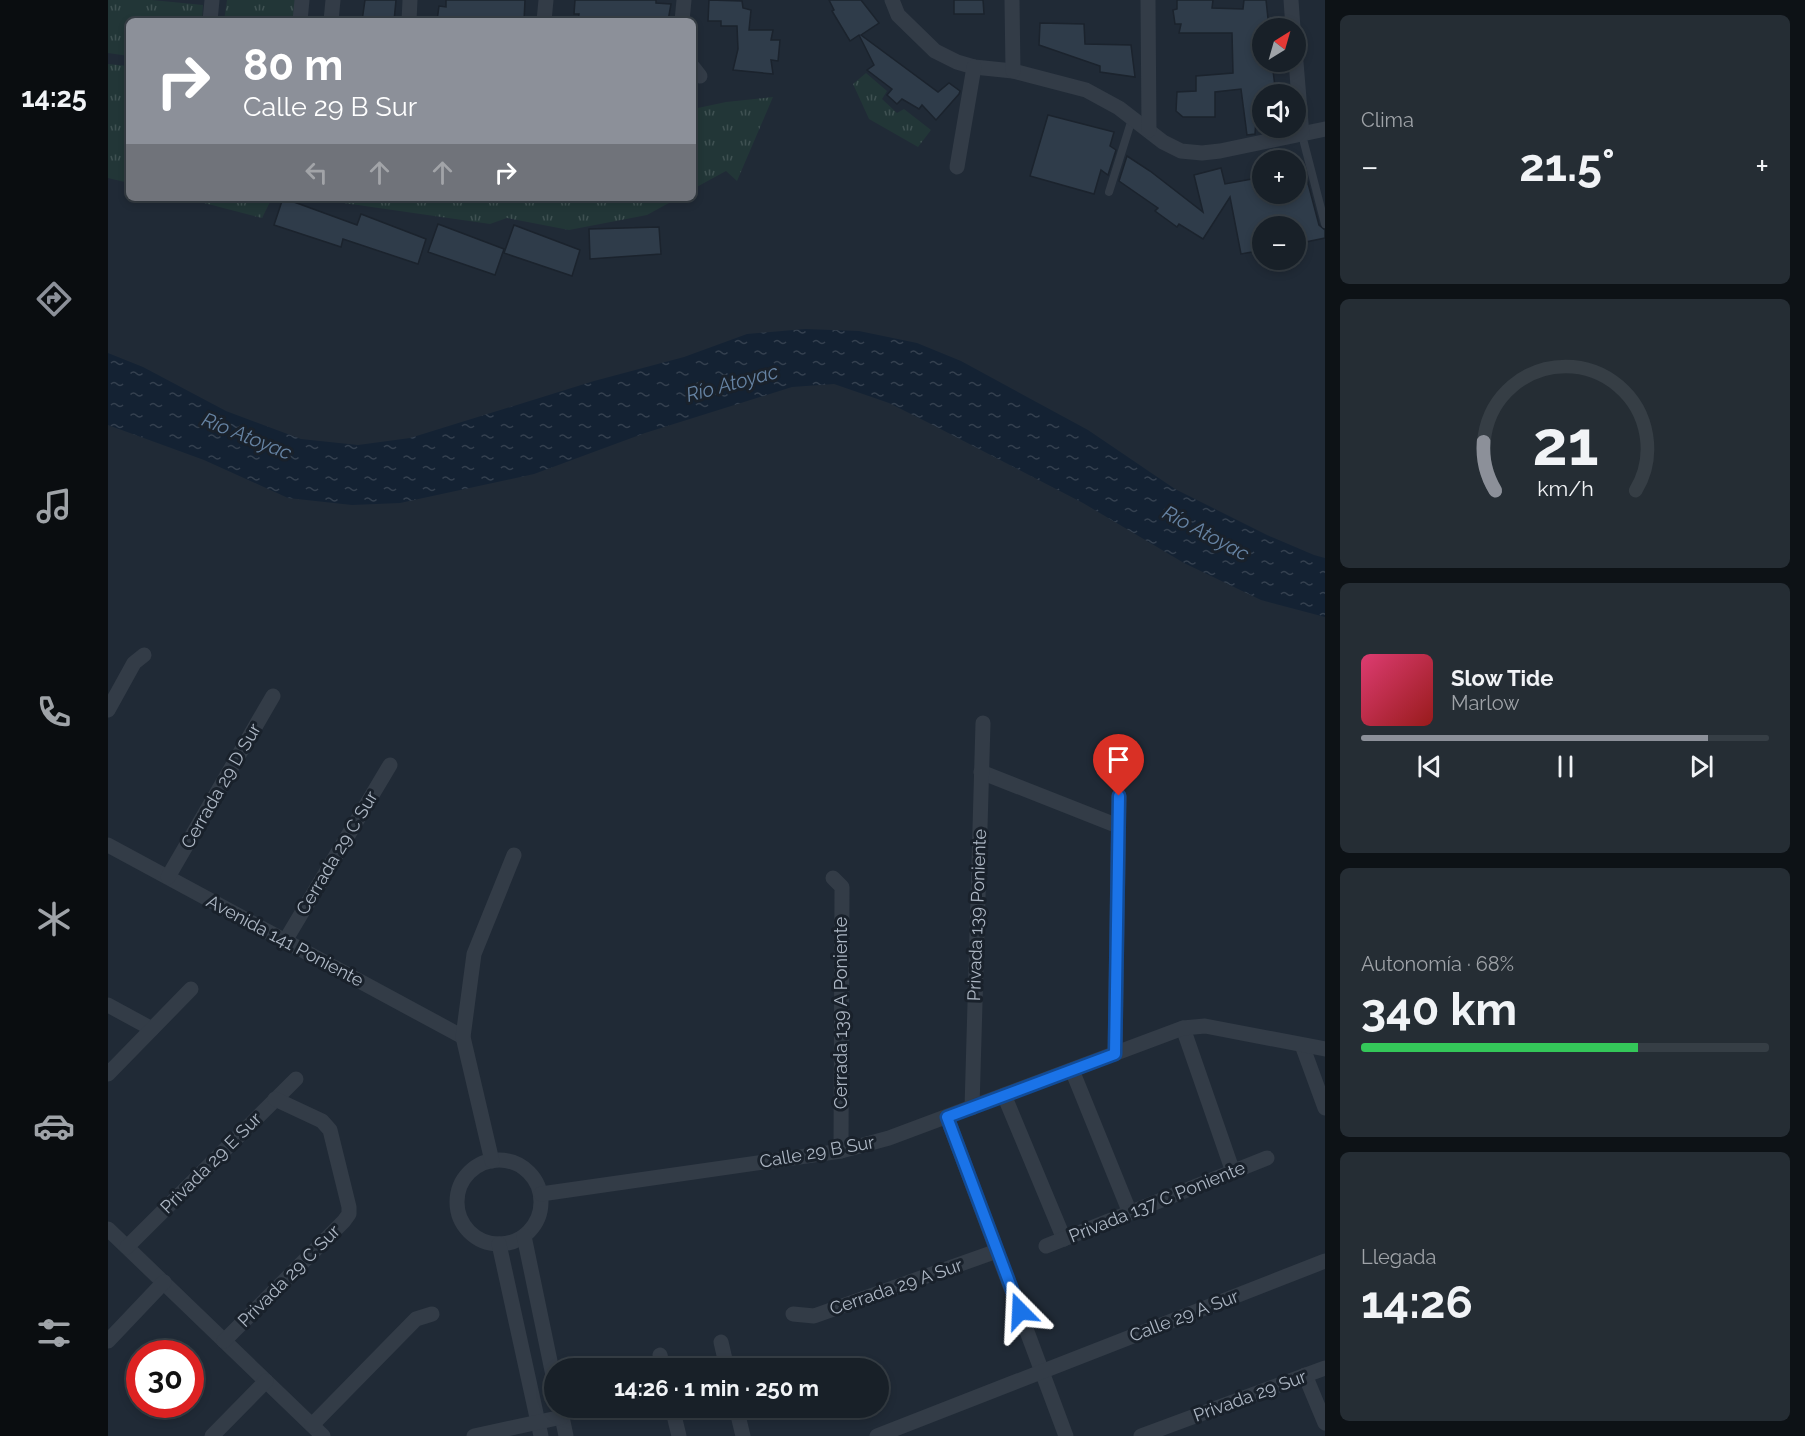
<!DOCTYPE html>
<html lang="es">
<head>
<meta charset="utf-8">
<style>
	:root { --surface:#182028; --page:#252d34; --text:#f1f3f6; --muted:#9fa3a8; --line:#363e45; --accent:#8c9099 }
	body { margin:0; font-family:Raleway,sans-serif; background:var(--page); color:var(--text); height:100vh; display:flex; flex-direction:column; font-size:22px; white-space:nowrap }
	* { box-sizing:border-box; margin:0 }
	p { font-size:20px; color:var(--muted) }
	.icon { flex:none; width:33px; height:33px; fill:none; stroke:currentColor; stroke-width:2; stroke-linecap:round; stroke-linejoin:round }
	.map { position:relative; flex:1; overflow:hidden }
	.details { display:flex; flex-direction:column; gap:15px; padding:15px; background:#0d1216; width:480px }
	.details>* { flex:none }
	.banner { position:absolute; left:18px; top:18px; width:570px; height:183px; border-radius:9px; box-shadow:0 3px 9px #0003,0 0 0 2px var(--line); background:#8c9099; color:#fff; overflow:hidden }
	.needle { width:39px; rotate:37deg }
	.buttons { position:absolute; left:1144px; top:18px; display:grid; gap:12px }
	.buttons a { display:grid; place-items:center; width:54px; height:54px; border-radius:50%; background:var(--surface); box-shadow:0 3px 9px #0003,0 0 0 2px var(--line); font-size:30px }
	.speed { position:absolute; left:18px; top:1340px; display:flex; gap:12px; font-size:30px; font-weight:700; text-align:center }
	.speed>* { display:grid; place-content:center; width:78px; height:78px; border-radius:50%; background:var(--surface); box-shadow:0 3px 9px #0003,0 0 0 2px var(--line); line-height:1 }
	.speed .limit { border:9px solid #d22; background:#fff; color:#111 }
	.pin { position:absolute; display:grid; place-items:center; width:51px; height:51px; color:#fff; margin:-62px -26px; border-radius:50% 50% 50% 0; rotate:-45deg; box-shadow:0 0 6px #0007 }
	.pin .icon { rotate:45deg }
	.me { position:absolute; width:66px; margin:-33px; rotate:339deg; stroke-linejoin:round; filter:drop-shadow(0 0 4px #0008) }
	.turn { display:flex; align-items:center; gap:21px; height:126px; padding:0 18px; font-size:27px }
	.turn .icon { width:78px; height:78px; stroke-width:2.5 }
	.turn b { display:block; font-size:42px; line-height:51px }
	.lanes { display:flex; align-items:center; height:57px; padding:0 18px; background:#0003; justify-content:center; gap:30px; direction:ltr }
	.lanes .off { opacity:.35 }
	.big { font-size:45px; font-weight:700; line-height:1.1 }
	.details .card { flex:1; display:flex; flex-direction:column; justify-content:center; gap:9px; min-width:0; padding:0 21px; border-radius:9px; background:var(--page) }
	.details .dial { align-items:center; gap:0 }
	.dial svg { height:156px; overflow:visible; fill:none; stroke:var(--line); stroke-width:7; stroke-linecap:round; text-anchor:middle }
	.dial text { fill:var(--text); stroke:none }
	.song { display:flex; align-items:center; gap:18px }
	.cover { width:72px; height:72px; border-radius:9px; background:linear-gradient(135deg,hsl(340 70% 55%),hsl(0 70% 35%)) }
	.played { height:6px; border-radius:3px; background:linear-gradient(90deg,var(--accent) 85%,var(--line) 85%) }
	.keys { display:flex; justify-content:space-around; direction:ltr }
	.heat { display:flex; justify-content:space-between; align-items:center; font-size:33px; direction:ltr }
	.charge { height:9px; border-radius:4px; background:linear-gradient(90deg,#34c759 68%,var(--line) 0) }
	.trip { position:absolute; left:436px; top:1358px; width:345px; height:60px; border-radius:30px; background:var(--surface); box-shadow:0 3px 9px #0003,0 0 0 2px var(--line); font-weight:700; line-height:60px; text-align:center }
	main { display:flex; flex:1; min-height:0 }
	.menu { display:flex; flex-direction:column; width:108px; justify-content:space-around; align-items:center; background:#0a0d10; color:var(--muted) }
	.menu .icon { width:42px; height:42px }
	.menu .on { color:var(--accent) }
	.menu b { font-size:27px; color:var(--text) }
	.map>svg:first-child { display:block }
	.park { fill:url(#park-tufts) }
	.water { fill:url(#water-ripples) }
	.building { fill:#2f3c4a; stroke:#1b232d; stroke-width:1.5 }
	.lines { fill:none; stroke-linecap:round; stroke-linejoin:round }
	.lane { stroke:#333c47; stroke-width:8 }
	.street { stroke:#333c47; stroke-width:15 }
	.route-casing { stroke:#114b97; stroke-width:15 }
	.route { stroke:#1a73e8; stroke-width:10 }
	.labels { text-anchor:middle; stroke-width:6; stroke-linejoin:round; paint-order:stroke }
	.street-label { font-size:18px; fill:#adb7c4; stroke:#19212b }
	.water-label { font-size:20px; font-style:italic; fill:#6683a3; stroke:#19212b }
</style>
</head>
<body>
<main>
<nav class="menu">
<b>14:25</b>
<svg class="icon on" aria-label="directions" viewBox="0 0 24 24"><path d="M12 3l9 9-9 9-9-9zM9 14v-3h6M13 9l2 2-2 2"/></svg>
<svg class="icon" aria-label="music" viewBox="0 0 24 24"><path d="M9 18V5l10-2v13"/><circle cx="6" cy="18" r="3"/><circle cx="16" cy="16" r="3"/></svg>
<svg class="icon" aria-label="phone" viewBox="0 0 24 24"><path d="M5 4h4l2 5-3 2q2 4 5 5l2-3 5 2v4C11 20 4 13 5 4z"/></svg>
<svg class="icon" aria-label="climate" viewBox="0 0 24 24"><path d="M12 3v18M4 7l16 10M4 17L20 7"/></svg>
<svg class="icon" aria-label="car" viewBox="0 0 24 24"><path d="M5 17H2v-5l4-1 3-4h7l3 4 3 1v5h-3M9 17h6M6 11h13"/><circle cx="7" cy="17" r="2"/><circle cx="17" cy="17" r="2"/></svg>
<svg class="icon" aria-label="filters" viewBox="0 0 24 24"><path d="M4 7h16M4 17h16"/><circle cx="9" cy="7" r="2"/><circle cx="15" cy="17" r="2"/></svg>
</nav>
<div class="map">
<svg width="1217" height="1436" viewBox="0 0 1217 1436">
	<defs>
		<pattern id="park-tufts" width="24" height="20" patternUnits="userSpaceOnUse" patternTransform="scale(1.5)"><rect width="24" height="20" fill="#223637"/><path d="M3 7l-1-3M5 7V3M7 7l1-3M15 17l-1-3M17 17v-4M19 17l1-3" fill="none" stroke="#3f5152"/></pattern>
		<pattern id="water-ripples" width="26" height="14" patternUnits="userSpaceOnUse" patternTransform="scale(1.5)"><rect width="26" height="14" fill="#142233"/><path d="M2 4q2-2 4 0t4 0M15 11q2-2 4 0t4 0" fill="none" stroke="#34404f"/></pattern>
	</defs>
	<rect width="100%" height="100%" fill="#202a36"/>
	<g class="park">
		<polygon points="0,0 44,0 95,5 94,21 21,21 21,56 0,53"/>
		<polygon points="119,0 187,0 186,21 116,21"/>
		<polygon points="0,64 21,66 21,183 0,178"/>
		<polygon points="758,73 779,91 774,99 789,113 796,109 823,130 810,147 761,119 745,84"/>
		<polygon points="665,97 629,181 618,171 585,189 585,109 618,102"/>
		<polygon points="77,198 164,198 154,218"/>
		<polygon points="201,198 570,198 539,215 461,230 399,218 382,224"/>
	</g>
	<polygon class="water" points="697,329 751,331 809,343 853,361 980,430 1067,489 1159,535 1206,555 1217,558 1217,617 1153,600 1076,563 975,503 823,424 781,403 726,384 684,387 537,433 426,474 292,503 244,505 180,498 96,460 0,425 0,353 35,367 118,411 193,439 250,445 302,438 486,381 576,357 639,334"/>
	<g class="building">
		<polygon points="257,0 288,0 286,21 254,21"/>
		<polygon points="338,0 417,0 416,21 329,21 331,6 338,7"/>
		<polygon points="467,0 548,0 548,3 563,4 560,21 470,21 471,14 466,14"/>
		<polygon points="601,0 634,1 635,8 643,10 641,30 665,30 663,40 672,40 670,61 663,60 665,74 625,70 630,49 629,26 613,26 613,21 600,21"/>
		<polygon points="721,0 753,0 771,23 753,35 830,92 841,83 852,91 851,94 828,120 814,105 811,109 794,99 789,104 779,95 784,89 759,70 766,65 751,35 742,41 724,11 726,10"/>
		<polygon points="846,0 875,0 876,14 846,14"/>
		<polygon points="1069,0 1105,0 1104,8 1135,9 1136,0 1158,0 1161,28 1155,28 1155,62 1164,62 1167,87 1164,88 1164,94 1155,94 1155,107 1149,107 1147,134 1139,135 1133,89 1107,92 1107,117 1075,117 1068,111 1069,92 1088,91 1088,76 1125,73 1124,33 1071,33 1073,24 1067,24 1065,10 1069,9"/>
		<polygon points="932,23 976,24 977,44 1023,45 1027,77 992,72 992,66 931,45"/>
		<polygon points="940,115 1006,132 1002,146 1008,150 1000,175 993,170 986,194 922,176"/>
		<polygon points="1019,156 1042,171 1095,212 1086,175 1113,168 1117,184 1155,177 1155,194 1188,194 1188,169 1196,168 1211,225 1217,230 1217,238 1188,244 1188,226 1155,226 1155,250 1133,254 1122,197 1095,239 1071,224 1069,227 1047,211 1050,208 1011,181"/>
		<polygon points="175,198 249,225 253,214 318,239 310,264 235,239 233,247 166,225"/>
		<polygon points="330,224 396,249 387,275 320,252"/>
		<polygon points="406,225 472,250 464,276 396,253"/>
		<polygon points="551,227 553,254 482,259 481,229"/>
	</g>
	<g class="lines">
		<g class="lane">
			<polyline points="1194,135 1217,224"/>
			<polyline points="1001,192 1024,119"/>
		</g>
		<g class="street">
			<polyline points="784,0 790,15 827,51 849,62 866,67 905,71 978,90 1011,108 1055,142 1073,151 1094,153 1112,151 1217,129"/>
			<polyline points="904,0 905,71"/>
			<polyline points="1040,0 1041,130"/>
			<polyline points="1183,0 1185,28"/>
			<polyline points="102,21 104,0"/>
			<polyline points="192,21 194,0"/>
			<polyline points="223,21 225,0"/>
			<polyline points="301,21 302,0"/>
			<polyline points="436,21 438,0"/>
			<polyline points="574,21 576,0"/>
			<polyline points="1188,62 1194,135"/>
			<polyline points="585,67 592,76"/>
			<polyline points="849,167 866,67"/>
			<polyline points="0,710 26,663 36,655"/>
			<polyline points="873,772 1010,826"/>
			<polyline points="0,845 355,1037"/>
			<polyline points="60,877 165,696"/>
			<polyline points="725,878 734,887 733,1151"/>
			<polyline points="177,941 282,765"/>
			<polyline points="0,1005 44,1029"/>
			<polyline points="1075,1028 1125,1172"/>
			<polyline points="1194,1045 1217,1108"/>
			<polyline points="1007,1054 1011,796"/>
			<polyline points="964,1070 1022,1213"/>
			<polyline points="0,1074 83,989"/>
			<polyline points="896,1095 956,1239"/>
			<polyline points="864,1108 875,723"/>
			<polyline points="839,1117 958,1436"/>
			<circle cx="391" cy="1202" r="42"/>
			<polyline points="384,1161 355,1037 366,954 406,855"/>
			<polyline points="433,1194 733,1151 781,1138 1075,1028 1097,1026 1217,1049"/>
			<polyline points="0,1229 215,1436"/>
			<polyline points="416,1236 447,1385"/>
			<polyline points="391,1244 433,1436"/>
			<polyline points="938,1246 1159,1158"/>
			<polyline points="19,1247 188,1079"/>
			<polyline points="685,1314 706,1316 889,1251"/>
			<polyline points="0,1341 56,1282"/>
			<polyline points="116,1341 236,1221 241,1214 241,1207 222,1130 214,1121 167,1099"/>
			<polyline points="613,1342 619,1368"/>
			<polyline points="552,1355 555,1368"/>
			<polyline points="1197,1375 1217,1423"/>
			<polyline points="452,1407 458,1436"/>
			<polyline points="564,1407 571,1436"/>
			<polyline points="628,1407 635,1436"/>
			<polyline points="204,1425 308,1319 324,1314"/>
			<polyline points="104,1436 158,1381"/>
			<polyline points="366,1436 454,1417"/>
			<polyline points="769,1436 1217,1261"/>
			<polyline points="1033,1436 1217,1368"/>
		</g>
	</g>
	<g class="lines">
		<defs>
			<polyline id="route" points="912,1311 839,1117 1007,1054 1011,796"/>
		</defs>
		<use href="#route" class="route-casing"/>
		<use href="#route" class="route"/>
	</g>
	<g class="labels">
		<g class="street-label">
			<text transform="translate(113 786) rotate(-60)" y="6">Cerrada 29 D Sur</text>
			<text transform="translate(229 853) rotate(-59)" y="6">Cerrada 29 C Sur</text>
			<text transform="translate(869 915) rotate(-88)" y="6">Privada 139 Poniente</text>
			<text transform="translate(177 941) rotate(28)" y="6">Avenida 141 Poniente</text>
			<text transform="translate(733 1013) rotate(-90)" y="6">Cerrada 139 A Poniente</text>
			<text transform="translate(709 1152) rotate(-10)" y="6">Calle 29 B Sur</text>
			<text transform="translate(103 1163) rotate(-45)" y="6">Privada 29 E Sur</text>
			<text transform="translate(1049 1202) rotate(-22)" y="6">Privada 137 C Poniente</text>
			<text transform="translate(181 1276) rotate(-45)" y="6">Privada 29 C Sur</text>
			<text transform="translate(788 1287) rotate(-19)" y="6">Cerrada 29 A Sur</text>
			<text transform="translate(1076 1316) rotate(-21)" y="6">Calle 29 A Sur</text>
			<text transform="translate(1142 1396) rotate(-20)" y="6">Privada 29 Sur</text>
		</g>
		<g class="water-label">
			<text transform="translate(624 383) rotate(-15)" y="7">Río Atoyac</text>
			<text transform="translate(139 436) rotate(22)" y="7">Río Atoyac</text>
			<text transform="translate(1098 533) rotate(28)" y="7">Río Atoyac</text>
		</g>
	</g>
</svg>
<div class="buttons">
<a><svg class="needle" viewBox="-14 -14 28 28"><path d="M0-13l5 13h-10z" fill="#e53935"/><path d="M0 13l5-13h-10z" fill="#9fa3a8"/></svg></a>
<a><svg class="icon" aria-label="sound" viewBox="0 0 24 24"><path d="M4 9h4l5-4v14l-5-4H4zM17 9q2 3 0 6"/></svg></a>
<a>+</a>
<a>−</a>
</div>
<div class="speed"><div class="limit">30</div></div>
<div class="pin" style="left:1011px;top:796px;background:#d93025"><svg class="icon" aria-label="arrive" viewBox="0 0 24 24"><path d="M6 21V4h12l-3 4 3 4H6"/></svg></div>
<svg class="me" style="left:912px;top:1311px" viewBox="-20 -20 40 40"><path d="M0-17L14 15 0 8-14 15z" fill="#1a73e8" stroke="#fff" stroke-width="4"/></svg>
<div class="trip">14:26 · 1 min · 250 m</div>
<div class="banner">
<div class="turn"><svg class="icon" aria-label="right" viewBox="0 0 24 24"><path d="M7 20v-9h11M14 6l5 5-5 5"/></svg><div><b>80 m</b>Calle 29 B Sur</div></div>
<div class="lanes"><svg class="icon off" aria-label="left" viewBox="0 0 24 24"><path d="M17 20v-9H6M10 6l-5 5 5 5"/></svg><svg class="icon off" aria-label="ahead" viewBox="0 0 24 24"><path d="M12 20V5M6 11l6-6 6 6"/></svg><svg class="icon off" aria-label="ahead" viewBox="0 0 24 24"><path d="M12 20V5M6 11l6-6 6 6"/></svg><svg class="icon" aria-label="right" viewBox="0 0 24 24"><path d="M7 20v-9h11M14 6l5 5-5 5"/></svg></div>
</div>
</div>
<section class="details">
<div class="card"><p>Clima</p>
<div class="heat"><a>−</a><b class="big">21.5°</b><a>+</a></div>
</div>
<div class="card dial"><svg viewBox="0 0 100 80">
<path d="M14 69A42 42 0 1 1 86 69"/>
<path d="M14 69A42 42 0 0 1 8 44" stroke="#8c9099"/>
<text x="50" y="56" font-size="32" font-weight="700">21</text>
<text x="50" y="72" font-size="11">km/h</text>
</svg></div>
<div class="card">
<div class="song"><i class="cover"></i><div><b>Slow Tide</b><p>Marlow</p></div></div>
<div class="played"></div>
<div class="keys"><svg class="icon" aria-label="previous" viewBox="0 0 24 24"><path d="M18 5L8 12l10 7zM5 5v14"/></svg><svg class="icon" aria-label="pause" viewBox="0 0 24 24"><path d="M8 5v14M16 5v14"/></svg><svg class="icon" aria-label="next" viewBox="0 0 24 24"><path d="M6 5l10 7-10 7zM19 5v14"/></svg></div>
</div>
<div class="card"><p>Autonomía · 68%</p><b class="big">340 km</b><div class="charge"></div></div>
<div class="card"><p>Llegada</p><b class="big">14:26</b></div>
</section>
</main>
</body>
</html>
